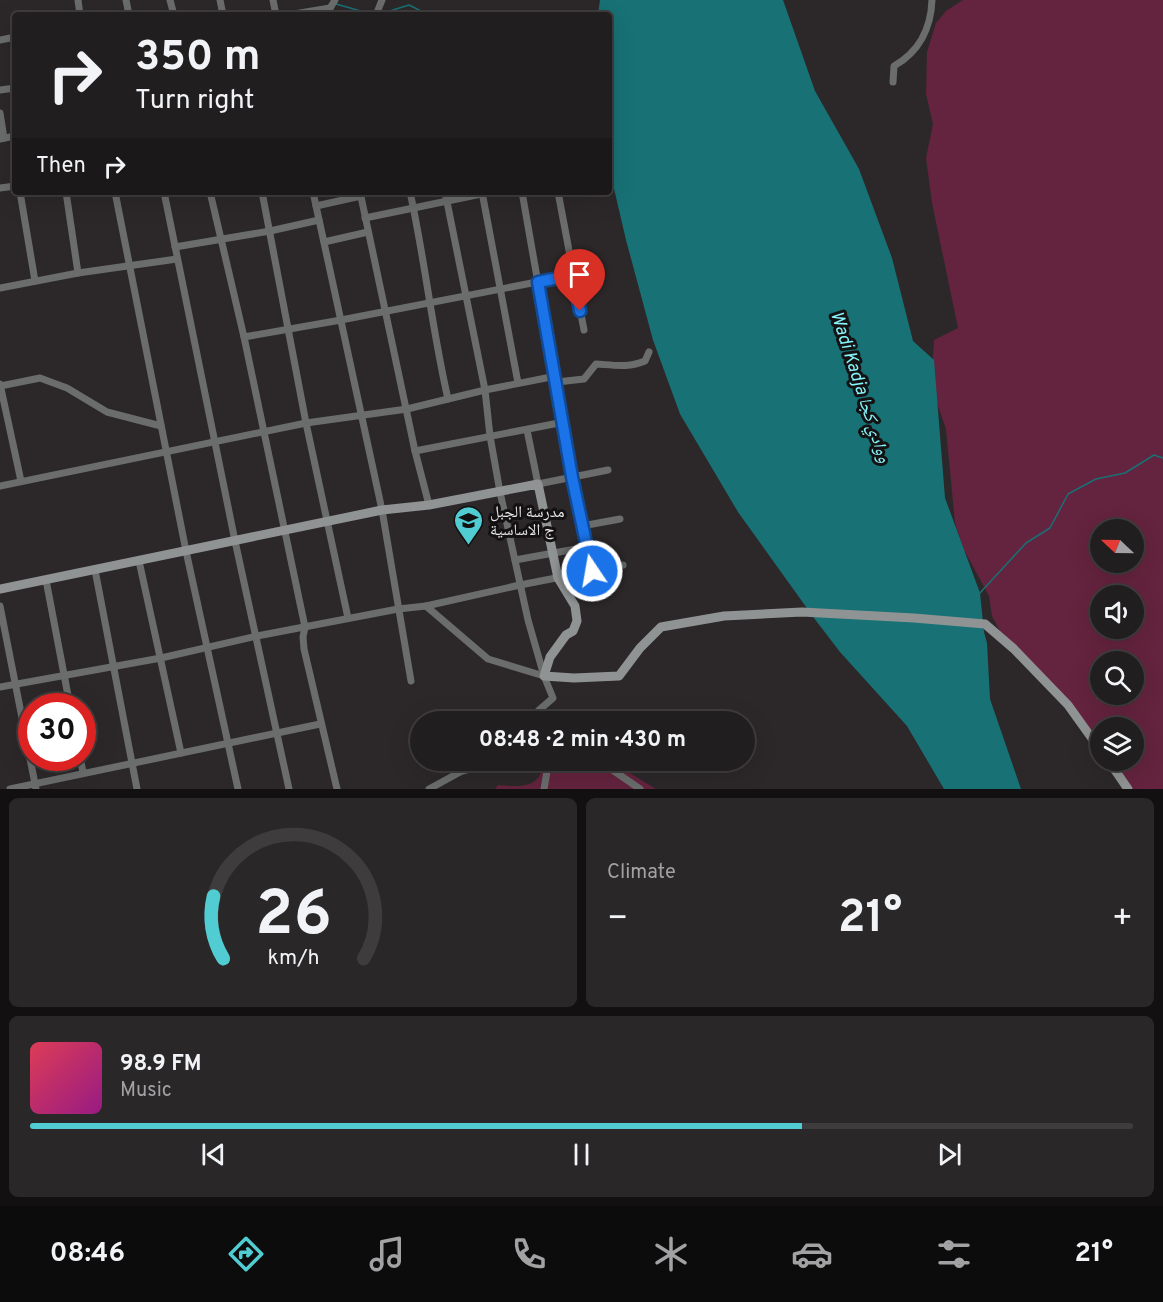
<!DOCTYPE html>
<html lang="en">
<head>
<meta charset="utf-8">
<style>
	:root { --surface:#211e1f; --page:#292728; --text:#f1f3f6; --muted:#a2a2a4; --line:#3e3c3d; --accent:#51ccd2 }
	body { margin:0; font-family:Overpass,"Noto Naskh Arabic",sans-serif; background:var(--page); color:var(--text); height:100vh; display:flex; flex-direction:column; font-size:22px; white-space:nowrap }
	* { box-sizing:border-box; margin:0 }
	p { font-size:20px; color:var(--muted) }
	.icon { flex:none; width:33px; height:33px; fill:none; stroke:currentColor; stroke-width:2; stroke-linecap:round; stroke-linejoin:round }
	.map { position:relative; height:789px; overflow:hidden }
	.side { display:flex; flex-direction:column; gap:9px; padding:9px; background:#121011; flex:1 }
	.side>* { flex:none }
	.banner { position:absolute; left:12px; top:12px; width:600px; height:183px; border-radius:6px; box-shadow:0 6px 24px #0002,0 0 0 2px var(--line); background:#211e1f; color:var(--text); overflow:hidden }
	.needle { width:39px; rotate:292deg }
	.fabs { position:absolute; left:1090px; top:519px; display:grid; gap:12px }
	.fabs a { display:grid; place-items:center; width:54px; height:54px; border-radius:50%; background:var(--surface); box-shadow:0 6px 24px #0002,0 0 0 2px var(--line); font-size:30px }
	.speed { position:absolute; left:18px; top:693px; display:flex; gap:12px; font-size:30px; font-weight:700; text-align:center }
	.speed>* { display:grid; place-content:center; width:78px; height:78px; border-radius:50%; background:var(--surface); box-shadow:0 6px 24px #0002,0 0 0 2px var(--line); line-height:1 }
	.speed .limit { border:9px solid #d22; background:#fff; color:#111 }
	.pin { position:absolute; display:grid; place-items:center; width:51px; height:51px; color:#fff; margin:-62px -26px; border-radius:50% 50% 50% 0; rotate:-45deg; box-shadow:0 0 6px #0007 }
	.pin .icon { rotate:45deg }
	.me { position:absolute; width:66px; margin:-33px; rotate:348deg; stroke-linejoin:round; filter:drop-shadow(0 0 4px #0008) }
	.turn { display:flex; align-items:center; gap:21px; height:126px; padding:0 24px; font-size:27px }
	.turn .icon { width:78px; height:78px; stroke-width:2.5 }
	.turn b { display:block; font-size:42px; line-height:51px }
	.then { display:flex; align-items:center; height:57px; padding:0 24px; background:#0003; gap:12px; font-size:22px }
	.big { font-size:45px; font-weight:700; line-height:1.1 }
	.side .widget { flex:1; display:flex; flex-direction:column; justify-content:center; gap:9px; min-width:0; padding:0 21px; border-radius:9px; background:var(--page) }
	.side .dial { align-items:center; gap:0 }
	.dial svg { height:156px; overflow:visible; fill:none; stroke:var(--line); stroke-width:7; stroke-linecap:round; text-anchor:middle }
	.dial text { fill:var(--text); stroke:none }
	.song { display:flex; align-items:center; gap:18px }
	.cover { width:72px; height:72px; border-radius:9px; background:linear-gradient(135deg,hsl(350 70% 55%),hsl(310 70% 35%)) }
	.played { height:6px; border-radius:3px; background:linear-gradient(90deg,var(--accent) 70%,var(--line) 70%) }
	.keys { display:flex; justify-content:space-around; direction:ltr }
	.heat { display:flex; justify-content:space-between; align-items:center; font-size:33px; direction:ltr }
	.side .tiles { flex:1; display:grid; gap:9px; grid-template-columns:1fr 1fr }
	.widget:last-child { grid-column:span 2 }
	.trip { position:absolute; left:410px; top:711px; width:345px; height:60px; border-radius:30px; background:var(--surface); box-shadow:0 6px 24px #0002,0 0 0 2px var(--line); font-weight:700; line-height:60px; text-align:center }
	.tabs { display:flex; height:96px; justify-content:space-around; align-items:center; background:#0d0c0c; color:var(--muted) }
	.tabs .icon { width:42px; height:42px }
	.tabs .active { color:var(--accent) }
	.tabs b { font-size:27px; color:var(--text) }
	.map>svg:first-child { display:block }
	.green { fill:#64233e; fill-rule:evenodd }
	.water { fill:#187175 }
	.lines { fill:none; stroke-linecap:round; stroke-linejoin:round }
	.stream { stroke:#187175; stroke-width:1.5 }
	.minor { stroke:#6b6d6d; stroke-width:7 }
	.secondary { stroke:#909393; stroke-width:9 }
	.route-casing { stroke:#114b97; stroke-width:15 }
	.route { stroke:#1a73e8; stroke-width:10 }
	.labels { text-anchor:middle; stroke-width:6; stroke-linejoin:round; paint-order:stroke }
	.poi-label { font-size:16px; fill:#e8e6e6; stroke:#131112; text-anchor:start }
	.water-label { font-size:18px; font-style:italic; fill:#86f6fc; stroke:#131112 }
</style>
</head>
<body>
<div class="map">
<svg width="1163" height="789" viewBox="0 0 1163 789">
	<rect width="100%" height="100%" fill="#2c2829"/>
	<g class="green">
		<path d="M963,0H1163V789H1129L1108,761L1134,760V728H1101V751L1068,705L1005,641L992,616L989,596L963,548L955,523L946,429L931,386L934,340L958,328L932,203L926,158L933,124L926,94L927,52L936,23L946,11ZM1101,530H1134V562H1101ZM1101,596H1134V628H1101ZM1101,662H1134V694H1101Z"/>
		<path d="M545,760L610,761L656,789H495L498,785C523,787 540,789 545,760Z"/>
	</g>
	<polygon class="water" points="600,0 783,0 815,91 859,169 892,258 913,341 934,360 945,498 980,593 984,632 987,643 990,699 1021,789 944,789 907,726 840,652 814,618 738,512 680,414 653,340 626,240 609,167 609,15 598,15"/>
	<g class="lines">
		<g class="stream">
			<polyline points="336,4 375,15"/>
			<polyline points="380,14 409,5 429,15"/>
			<polyline points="979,594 1026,543 1050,528 1068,494 1096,479 1125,473 1154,455 1163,458"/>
		</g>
		<g class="minor">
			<polyline points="78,0 80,15"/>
			<polyline points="126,0 129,15"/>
			<polyline points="170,0 174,15"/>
			<polyline points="220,0 223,15"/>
			<polyline points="273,0 276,15"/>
			<polyline points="288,15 330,8"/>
			<polyline points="326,15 335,0"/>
			<polyline points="376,15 382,0"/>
			<polyline points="0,40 15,37"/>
			<path d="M893,82L894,66C919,52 931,28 932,0"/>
			<polyline points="0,90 15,88"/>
			<polyline points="0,113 4,138"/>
			<polyline points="0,139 15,136"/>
			<polyline points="0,188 15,186"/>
			<polyline points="20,192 35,281"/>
			<polyline points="66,192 78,273"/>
			<polyline points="115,192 186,551 238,789"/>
			<polyline points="164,192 235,541 289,789"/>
			<polyline points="210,192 244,337 305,627 303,637 304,649 337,789"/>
			<polyline points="262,192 306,423 348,618"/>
			<polyline points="313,192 382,510 411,681"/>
			<polyline points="360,192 415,451 429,505"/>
			<path d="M410,192C425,260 432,330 448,399"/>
			<polyline points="445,192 485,390 490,436 500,492 528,620 544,676 553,698 538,711 543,722"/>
			<polyline points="482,192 518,383"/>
			<polyline points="522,192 572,477 592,571"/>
			<polyline points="558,192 584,330"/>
			<polyline points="316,206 361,196"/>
			<polyline points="365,218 491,192"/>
			<polyline points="324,242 368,232"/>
			<polyline points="175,247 270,231 319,220"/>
			<polyline points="0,288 78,273 177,259"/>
			<polyline points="244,337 341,320 573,275"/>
			<path d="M557,382L584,379L596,364C613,365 629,368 645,361L649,352"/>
			<polyline points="0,384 21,481"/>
			<polyline points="0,386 40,378 67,388 107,412 161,426"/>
			<polyline points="527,430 538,484 608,470"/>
			<polyline points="415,451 564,422"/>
			<polyline points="0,486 306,423 407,409 485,390 556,376"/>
			<polyline points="582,526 620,519"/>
			<polyline points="515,560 587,547"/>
			<polyline points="139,561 181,753"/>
			<polyline points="95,570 137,789"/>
			<polyline points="46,580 70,706"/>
			<polyline points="0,606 36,789"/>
			<polyline points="426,606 488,659 544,676"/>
			<polyline points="0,687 161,658 257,636 398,609 426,606 520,585 623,565"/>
			<polyline points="80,758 83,772"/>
			<polyline points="598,760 640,789"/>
			<polyline points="10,789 320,724"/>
			<polyline points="429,789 462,771 505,760"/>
			<polyline points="544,789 549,760"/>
		</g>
		<g class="secondary">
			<polyline points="0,589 382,510 429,505 538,484 558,578 575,606 577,621 573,631 566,635 550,657 544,676 574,678 619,676 640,648 661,627 724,616 802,612 914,618 985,624 1014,649 1068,705 1101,751"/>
			<polyline points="1108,760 1128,789"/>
		</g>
	</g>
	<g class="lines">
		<defs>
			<polyline id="route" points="580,311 573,275 538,282 572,477 592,571"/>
		</defs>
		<use href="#route" class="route-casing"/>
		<use href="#route" class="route"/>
	</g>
	<defs>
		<symbol id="school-pin" viewBox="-11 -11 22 30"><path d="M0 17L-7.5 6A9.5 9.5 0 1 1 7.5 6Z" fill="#51ccd2" stroke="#131112"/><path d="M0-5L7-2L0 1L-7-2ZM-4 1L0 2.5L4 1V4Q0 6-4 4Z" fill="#111"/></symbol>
	</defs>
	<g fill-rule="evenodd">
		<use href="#school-pin" x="452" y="504" width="33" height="45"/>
	</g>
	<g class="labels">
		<g class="poi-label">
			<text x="490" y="517">مدرسة الجبل<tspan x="490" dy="18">ج الاساسية</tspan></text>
		</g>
		<g class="water-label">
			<text transform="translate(861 387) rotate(72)" y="6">Wadi Kadja ووادي كجا</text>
		</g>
	</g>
</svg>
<div class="fabs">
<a><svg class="needle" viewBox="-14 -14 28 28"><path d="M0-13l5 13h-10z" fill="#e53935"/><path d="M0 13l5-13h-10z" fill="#a2a2a4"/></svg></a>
<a><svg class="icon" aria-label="sound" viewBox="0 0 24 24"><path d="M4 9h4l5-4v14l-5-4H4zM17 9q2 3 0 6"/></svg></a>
<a><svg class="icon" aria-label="search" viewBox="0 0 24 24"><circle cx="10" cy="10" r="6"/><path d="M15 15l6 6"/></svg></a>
<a><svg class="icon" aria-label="layers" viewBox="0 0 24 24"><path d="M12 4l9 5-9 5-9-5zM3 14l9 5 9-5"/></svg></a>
</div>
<div class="speed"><div class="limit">30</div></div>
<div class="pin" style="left:580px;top:311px;background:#d93025"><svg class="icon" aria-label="arrive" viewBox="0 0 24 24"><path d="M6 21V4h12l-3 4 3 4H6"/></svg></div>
<svg class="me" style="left:592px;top:571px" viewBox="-20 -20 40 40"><circle r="17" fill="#1a73e8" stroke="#fff" stroke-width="3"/><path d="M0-11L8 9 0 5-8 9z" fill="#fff"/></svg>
<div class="trip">08:48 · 2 min · 430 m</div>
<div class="banner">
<div class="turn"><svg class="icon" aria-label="right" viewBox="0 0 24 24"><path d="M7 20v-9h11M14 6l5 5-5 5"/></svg><div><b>350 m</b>Turn right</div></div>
<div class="then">Then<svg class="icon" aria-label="right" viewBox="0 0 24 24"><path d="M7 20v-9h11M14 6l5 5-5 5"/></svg></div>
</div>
</div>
<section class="side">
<div class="tiles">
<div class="widget dial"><svg viewBox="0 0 100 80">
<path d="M14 69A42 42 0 1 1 86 69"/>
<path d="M14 69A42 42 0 0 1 9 37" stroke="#51ccd2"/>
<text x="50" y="56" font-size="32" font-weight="700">26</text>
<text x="50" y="72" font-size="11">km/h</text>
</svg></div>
<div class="widget"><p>Climate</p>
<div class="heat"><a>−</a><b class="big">21°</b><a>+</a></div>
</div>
<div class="widget">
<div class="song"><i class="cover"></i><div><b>98.9 FM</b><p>Music</p></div></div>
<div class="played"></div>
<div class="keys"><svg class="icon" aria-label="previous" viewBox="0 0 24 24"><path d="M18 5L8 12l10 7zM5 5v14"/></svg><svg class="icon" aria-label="pause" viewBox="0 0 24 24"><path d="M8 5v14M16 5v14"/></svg><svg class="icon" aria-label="next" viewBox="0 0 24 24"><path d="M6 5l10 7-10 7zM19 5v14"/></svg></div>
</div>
</div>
</section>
<nav class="tabs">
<b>08:46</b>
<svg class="icon active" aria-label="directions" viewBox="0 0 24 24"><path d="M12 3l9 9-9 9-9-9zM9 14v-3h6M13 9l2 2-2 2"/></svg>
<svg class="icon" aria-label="music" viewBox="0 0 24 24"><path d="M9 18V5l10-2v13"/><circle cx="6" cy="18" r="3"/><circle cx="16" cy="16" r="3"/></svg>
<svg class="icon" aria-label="phone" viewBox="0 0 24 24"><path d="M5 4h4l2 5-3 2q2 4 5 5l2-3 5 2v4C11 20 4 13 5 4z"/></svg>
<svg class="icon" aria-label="climate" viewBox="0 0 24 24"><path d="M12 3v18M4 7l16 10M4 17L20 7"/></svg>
<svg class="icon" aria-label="car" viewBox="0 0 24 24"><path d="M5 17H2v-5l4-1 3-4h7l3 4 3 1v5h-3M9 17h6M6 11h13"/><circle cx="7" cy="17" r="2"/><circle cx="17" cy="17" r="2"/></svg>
<svg class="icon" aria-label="filters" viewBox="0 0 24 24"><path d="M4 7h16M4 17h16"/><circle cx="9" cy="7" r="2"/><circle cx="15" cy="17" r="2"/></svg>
<b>21°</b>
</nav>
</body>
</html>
